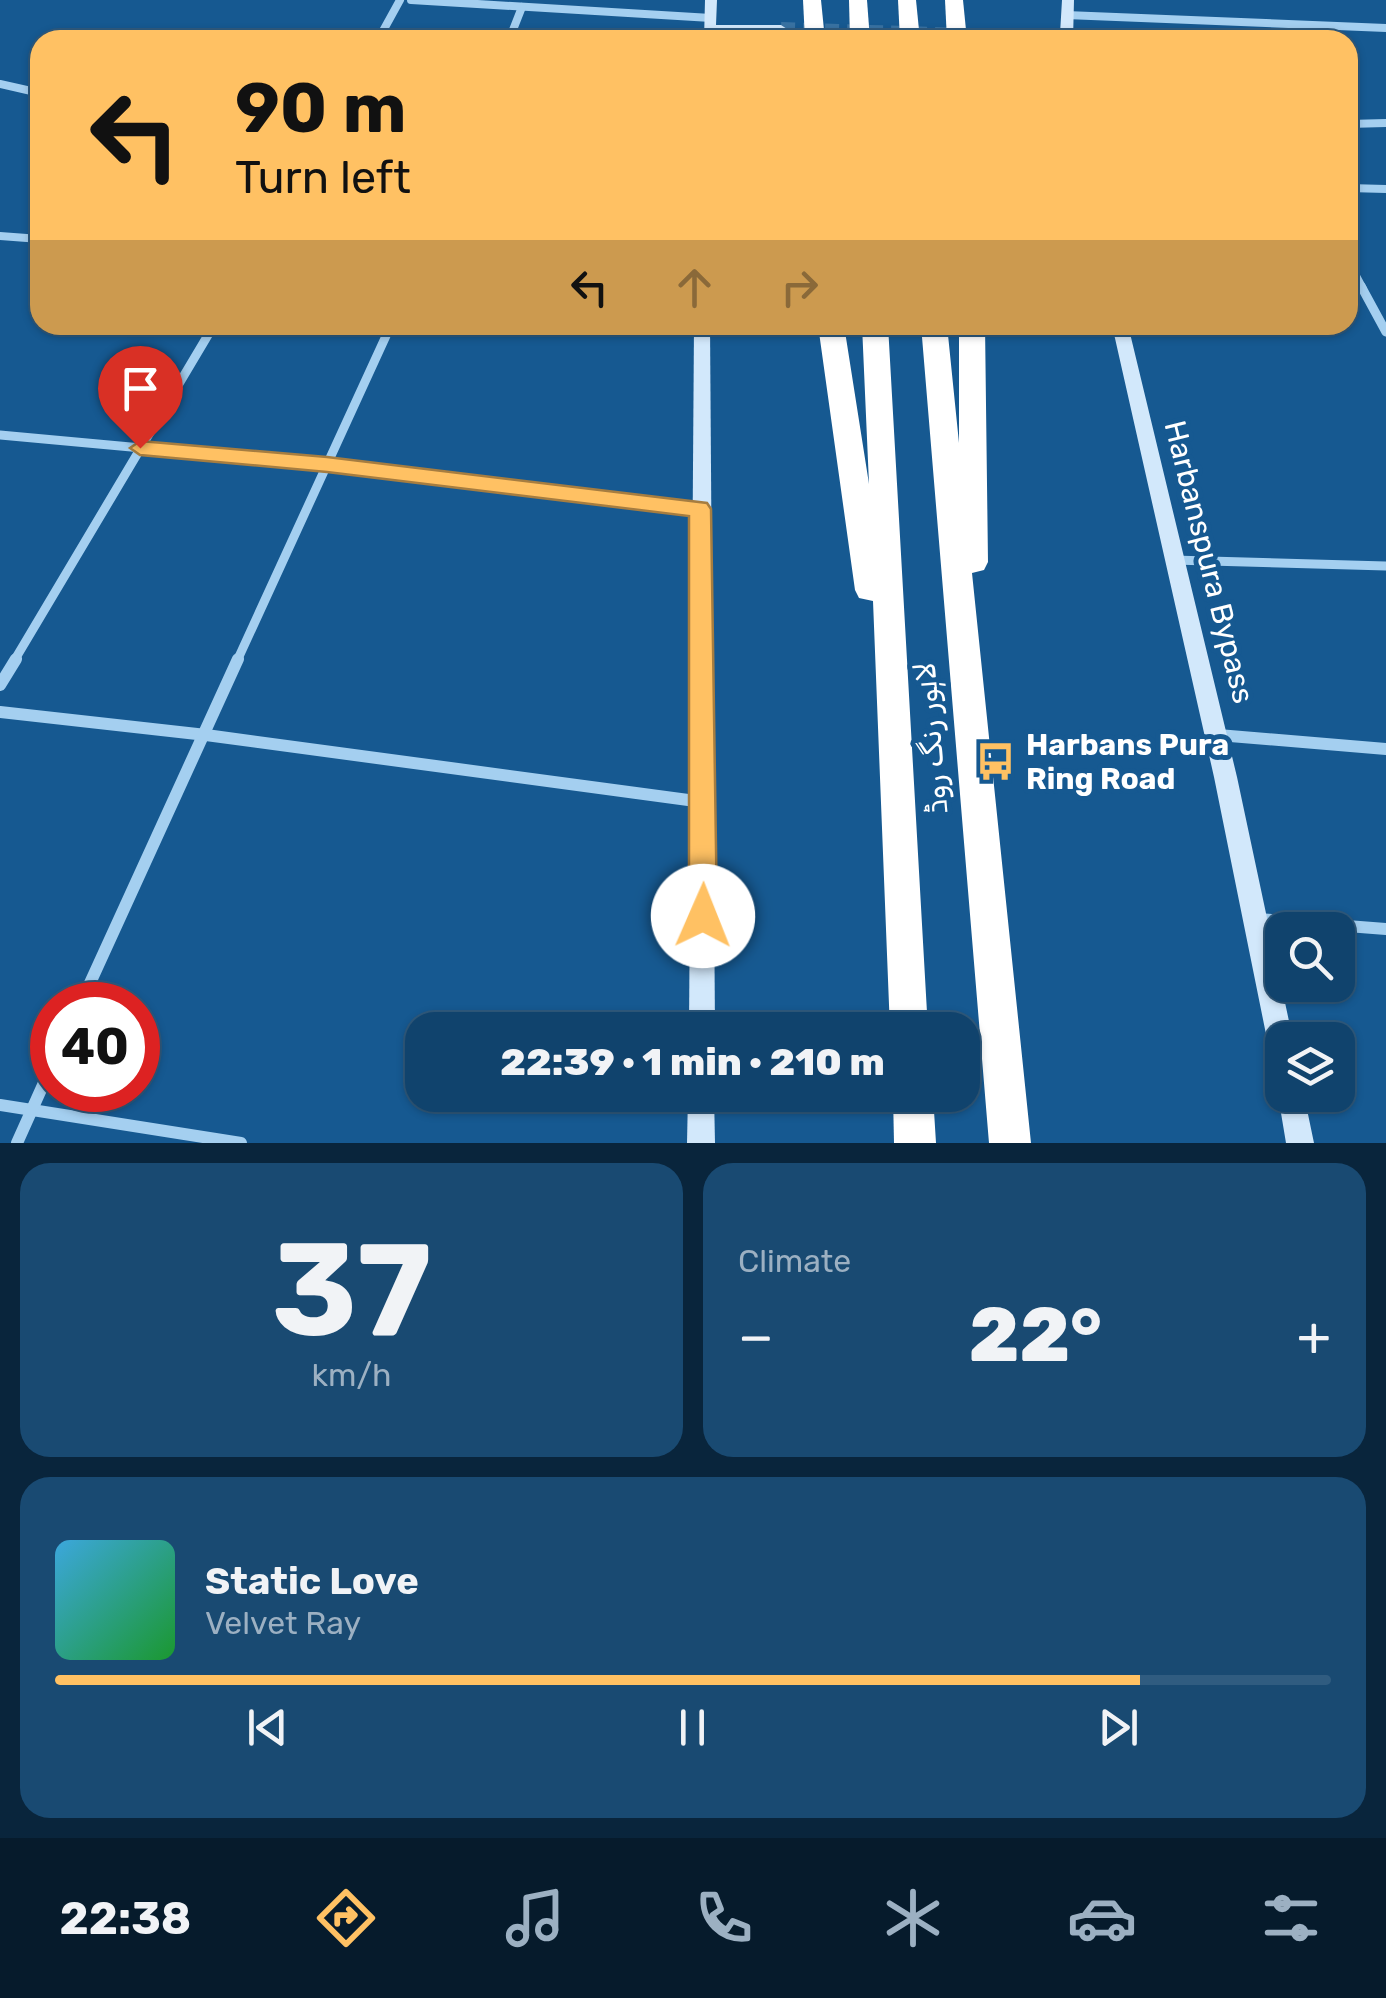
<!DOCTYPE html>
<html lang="en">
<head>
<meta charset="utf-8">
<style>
	:root { --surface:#10436d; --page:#194a72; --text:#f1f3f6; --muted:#9cb0c2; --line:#305c80; --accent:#ffc163 }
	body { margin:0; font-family:Rubik,Cairo,sans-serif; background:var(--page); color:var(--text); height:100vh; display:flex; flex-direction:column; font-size:38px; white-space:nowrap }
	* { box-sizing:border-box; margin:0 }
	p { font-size:32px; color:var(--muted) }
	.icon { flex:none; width:55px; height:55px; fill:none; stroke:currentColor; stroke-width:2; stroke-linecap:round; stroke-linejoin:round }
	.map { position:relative; height:1143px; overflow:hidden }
	.side { display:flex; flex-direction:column; gap:20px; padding:20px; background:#09253c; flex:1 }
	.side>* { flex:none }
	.guide { position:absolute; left:30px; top:30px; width:1328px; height:305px; border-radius:30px; box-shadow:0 2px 8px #0004,0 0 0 2px var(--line); background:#ffc163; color:#111; overflow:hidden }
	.buttons { position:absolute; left:1265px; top:912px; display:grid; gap:20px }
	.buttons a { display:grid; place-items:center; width:90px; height:90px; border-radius:20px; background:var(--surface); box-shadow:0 2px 8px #0004,0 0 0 2px var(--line); font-size:50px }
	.speed { position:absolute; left:30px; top:982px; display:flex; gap:20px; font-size:50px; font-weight:700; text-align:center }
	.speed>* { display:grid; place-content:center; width:130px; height:130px; border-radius:50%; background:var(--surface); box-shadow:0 2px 8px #0004,0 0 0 2px var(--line); line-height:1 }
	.speed .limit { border:15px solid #d22; background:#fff; color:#111 }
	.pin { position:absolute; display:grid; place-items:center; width:85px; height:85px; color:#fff; margin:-102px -42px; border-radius:50% 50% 50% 0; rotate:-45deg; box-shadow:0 0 10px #0007 }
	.pin .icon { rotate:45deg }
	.me { position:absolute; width:110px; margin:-55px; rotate:1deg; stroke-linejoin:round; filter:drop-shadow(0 0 8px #0008) }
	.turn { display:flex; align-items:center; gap:35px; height:210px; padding:0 40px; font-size:45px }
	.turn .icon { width:130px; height:130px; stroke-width:2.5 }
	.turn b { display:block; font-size:70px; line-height:85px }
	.lanes { display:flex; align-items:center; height:95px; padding:0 40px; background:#0003; justify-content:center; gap:50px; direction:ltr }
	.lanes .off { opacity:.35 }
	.big { font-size:75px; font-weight:800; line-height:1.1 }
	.side .tile { flex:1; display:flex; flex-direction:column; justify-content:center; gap:15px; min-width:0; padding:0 35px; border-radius:30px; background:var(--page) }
	.side .dial { align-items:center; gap:0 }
	.dial b { font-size:130px; line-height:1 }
	.song { display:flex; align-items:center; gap:30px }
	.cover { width:120px; height:120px; border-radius:15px; background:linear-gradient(135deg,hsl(200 70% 55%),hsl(130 70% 35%)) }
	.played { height:10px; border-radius:5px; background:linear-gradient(90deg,var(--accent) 85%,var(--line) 85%) }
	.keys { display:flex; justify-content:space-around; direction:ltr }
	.heat { display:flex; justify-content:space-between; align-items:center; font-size:55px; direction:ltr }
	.side .tiles { flex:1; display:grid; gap:20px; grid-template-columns:1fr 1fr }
	.tile:last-child { grid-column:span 2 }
	.trip { position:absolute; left:405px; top:1012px; width:575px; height:100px; border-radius:30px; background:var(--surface); box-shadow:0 2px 8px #0004,0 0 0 2px var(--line); font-weight:800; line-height:100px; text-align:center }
	.menu { display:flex; height:160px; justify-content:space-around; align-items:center; background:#061b2c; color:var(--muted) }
	.menu .icon { width:70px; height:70px }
	.menu .selected { color:var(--accent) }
	.menu b { font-size:45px; color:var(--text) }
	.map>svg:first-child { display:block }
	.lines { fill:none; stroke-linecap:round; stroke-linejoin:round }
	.secondary-tunnel { stroke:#3972a2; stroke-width:14; stroke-dasharray:14 8; stroke-linecap:butt }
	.street-far2 { stroke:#a4cff0; stroke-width:8 }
	.street-far1 { stroke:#a4cff0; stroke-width:9 }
	.street { stroke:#a4cff0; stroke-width:12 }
	.secondary { fill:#d2e8fb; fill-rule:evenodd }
	.highway { fill:#fff; fill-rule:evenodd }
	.route { fill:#ffc163; stroke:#a67d40; stroke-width:2.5 }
	.labels { text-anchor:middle; stroke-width:10; stroke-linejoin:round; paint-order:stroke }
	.street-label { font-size:30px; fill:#fff; stroke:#165991 }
	.poi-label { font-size:30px; font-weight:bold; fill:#fff; stroke:#165991; text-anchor:start }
</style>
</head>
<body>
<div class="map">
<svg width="1386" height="1143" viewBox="0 0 1386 1143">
	<rect width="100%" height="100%" fill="#165991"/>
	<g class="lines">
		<polyline class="secondary-tunnel" points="781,29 995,36"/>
		<g class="street-far2">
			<polyline points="411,0 711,18"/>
			<polyline points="1066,15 1386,28"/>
			<polyline points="378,40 400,0"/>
			<polyline points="509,40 522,7"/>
			<polyline points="0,84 40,93"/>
			<polyline points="1348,124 1386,123"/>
			<polyline points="1348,188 1386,189"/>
			<polyline points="0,236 40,239"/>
			<polyline points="1348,261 1363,289"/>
		</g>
		<g class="street-far1">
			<polyline points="1361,286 1386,332"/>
			<polyline points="0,435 327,465 700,509"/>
			<polyline points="1173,560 1386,566"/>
			<polyline points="14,661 214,325"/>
			<polyline points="237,661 391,325"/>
		</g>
		<g class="street">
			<polyline points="0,685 16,659"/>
			<polyline points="0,712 206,735 703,802"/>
			<polyline points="1218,735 1386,749"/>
			<polyline points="1258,919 1386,929"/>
			<polyline points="80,1005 238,659"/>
			<polyline points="0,1105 241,1143"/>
			<polyline points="17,1143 52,1065"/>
		</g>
		<g class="secondary">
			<polygon points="705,0 717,0 716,25 781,25 787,29 781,33 716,33 714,40 704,40"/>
			<polygon points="1062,0 1074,0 1073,40 995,40 988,36 995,32 1060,34"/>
			<polygon points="694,325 710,325 715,1030 689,1030"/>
			<polygon points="1112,325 1128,325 1237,777 1293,1040 1282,1040 1282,1062 1273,1058 1269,1049 1214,777"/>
			<polygon points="1282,1085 1282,1095 1304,1095 1314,1143 1286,1143 1278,1095"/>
			<polygon points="688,1095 714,1095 715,1143 687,1143"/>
		</g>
		<g class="highway">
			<polygon points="803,0 821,0 825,40 805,40"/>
			<polygon points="849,0 867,0 870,40 850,40"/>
			<polygon points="898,0 916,0 920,40 900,40"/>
			<polygon points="945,0 963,0 967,40 947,40"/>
			<polygon points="818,325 844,325 869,484 862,325 888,325 928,1030 890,1030 873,601 859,598 855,590"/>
			<polygon points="921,325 947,325 959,443 959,325 985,325 988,562 984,570 972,573 1031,1143 989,1143"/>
			<polygon points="893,1095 933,1095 936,1143 894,1143"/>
		</g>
	</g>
	<polygon class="route" points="140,441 327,457 707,503 711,509 717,916 713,925 703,929 693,925 689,916 689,516 327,472 140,455 130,448"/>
	<defs>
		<symbol id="bus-bare" viewBox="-9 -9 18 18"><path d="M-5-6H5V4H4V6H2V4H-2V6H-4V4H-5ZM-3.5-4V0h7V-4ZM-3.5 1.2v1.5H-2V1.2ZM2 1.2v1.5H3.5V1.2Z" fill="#ffc163" stroke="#165991" stroke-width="2.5" paint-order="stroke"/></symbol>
	</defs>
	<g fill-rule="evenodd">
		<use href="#bus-bare" x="968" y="734" width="55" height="55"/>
	</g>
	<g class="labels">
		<g class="street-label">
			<text transform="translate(1209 562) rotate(76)" y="10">Harbanspura Bypass</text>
			<text transform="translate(931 738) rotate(-95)" y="10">لاہور رنگ روڈ</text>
		</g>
		<g class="poi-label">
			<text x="1026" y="755">Harbans Pura<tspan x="1026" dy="34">Ring Road</tspan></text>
		</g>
	</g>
</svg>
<div class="buttons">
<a><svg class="icon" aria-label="search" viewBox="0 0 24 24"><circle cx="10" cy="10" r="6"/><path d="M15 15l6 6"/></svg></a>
<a><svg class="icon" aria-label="layers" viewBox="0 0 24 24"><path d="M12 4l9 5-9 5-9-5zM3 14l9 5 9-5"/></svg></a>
</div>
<div class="speed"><div class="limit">40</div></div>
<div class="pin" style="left:140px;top:448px;background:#d93025"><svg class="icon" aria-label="arrive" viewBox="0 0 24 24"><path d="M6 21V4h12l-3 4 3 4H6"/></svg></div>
<svg class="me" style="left:703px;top:916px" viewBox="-20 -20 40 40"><circle r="19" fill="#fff"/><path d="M0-13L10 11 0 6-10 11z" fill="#ffc163"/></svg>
<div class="trip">22:39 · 1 min · 210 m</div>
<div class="guide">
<div class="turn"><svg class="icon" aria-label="left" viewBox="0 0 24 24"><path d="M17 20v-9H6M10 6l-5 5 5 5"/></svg><div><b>90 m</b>Turn left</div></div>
<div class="lanes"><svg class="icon" aria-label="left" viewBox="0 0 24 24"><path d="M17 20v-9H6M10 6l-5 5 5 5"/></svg><svg class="icon off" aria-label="ahead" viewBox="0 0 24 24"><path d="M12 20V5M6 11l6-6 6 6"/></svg><svg class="icon off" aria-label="right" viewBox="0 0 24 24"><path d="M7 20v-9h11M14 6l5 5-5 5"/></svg></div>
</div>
</div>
<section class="side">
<div class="tiles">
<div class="tile dial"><b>37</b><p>km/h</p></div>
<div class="tile"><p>Climate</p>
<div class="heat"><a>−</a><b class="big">22°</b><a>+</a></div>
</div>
<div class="tile">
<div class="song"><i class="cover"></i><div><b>Static Love</b><p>Velvet Ray</p></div></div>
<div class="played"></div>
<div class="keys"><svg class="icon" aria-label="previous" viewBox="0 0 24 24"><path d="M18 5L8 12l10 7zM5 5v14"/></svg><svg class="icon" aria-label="pause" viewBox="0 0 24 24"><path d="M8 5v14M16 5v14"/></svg><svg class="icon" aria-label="next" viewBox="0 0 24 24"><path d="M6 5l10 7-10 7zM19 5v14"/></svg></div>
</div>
</div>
</section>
<nav class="menu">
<b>22:38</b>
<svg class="icon selected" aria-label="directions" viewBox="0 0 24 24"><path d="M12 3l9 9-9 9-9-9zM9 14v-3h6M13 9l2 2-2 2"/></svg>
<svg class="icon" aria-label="music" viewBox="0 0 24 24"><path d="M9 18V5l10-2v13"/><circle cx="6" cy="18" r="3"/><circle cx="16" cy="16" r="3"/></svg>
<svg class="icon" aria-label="phone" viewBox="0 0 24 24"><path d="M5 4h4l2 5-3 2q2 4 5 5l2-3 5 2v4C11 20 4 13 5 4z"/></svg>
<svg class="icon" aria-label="climate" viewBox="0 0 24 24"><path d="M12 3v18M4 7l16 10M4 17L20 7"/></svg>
<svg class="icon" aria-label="car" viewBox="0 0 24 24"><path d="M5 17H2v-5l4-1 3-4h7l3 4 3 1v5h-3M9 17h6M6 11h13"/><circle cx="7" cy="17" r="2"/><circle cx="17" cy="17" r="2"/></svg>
<svg class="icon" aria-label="filters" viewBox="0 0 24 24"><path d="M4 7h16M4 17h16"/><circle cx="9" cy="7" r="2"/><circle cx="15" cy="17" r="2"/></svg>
</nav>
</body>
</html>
